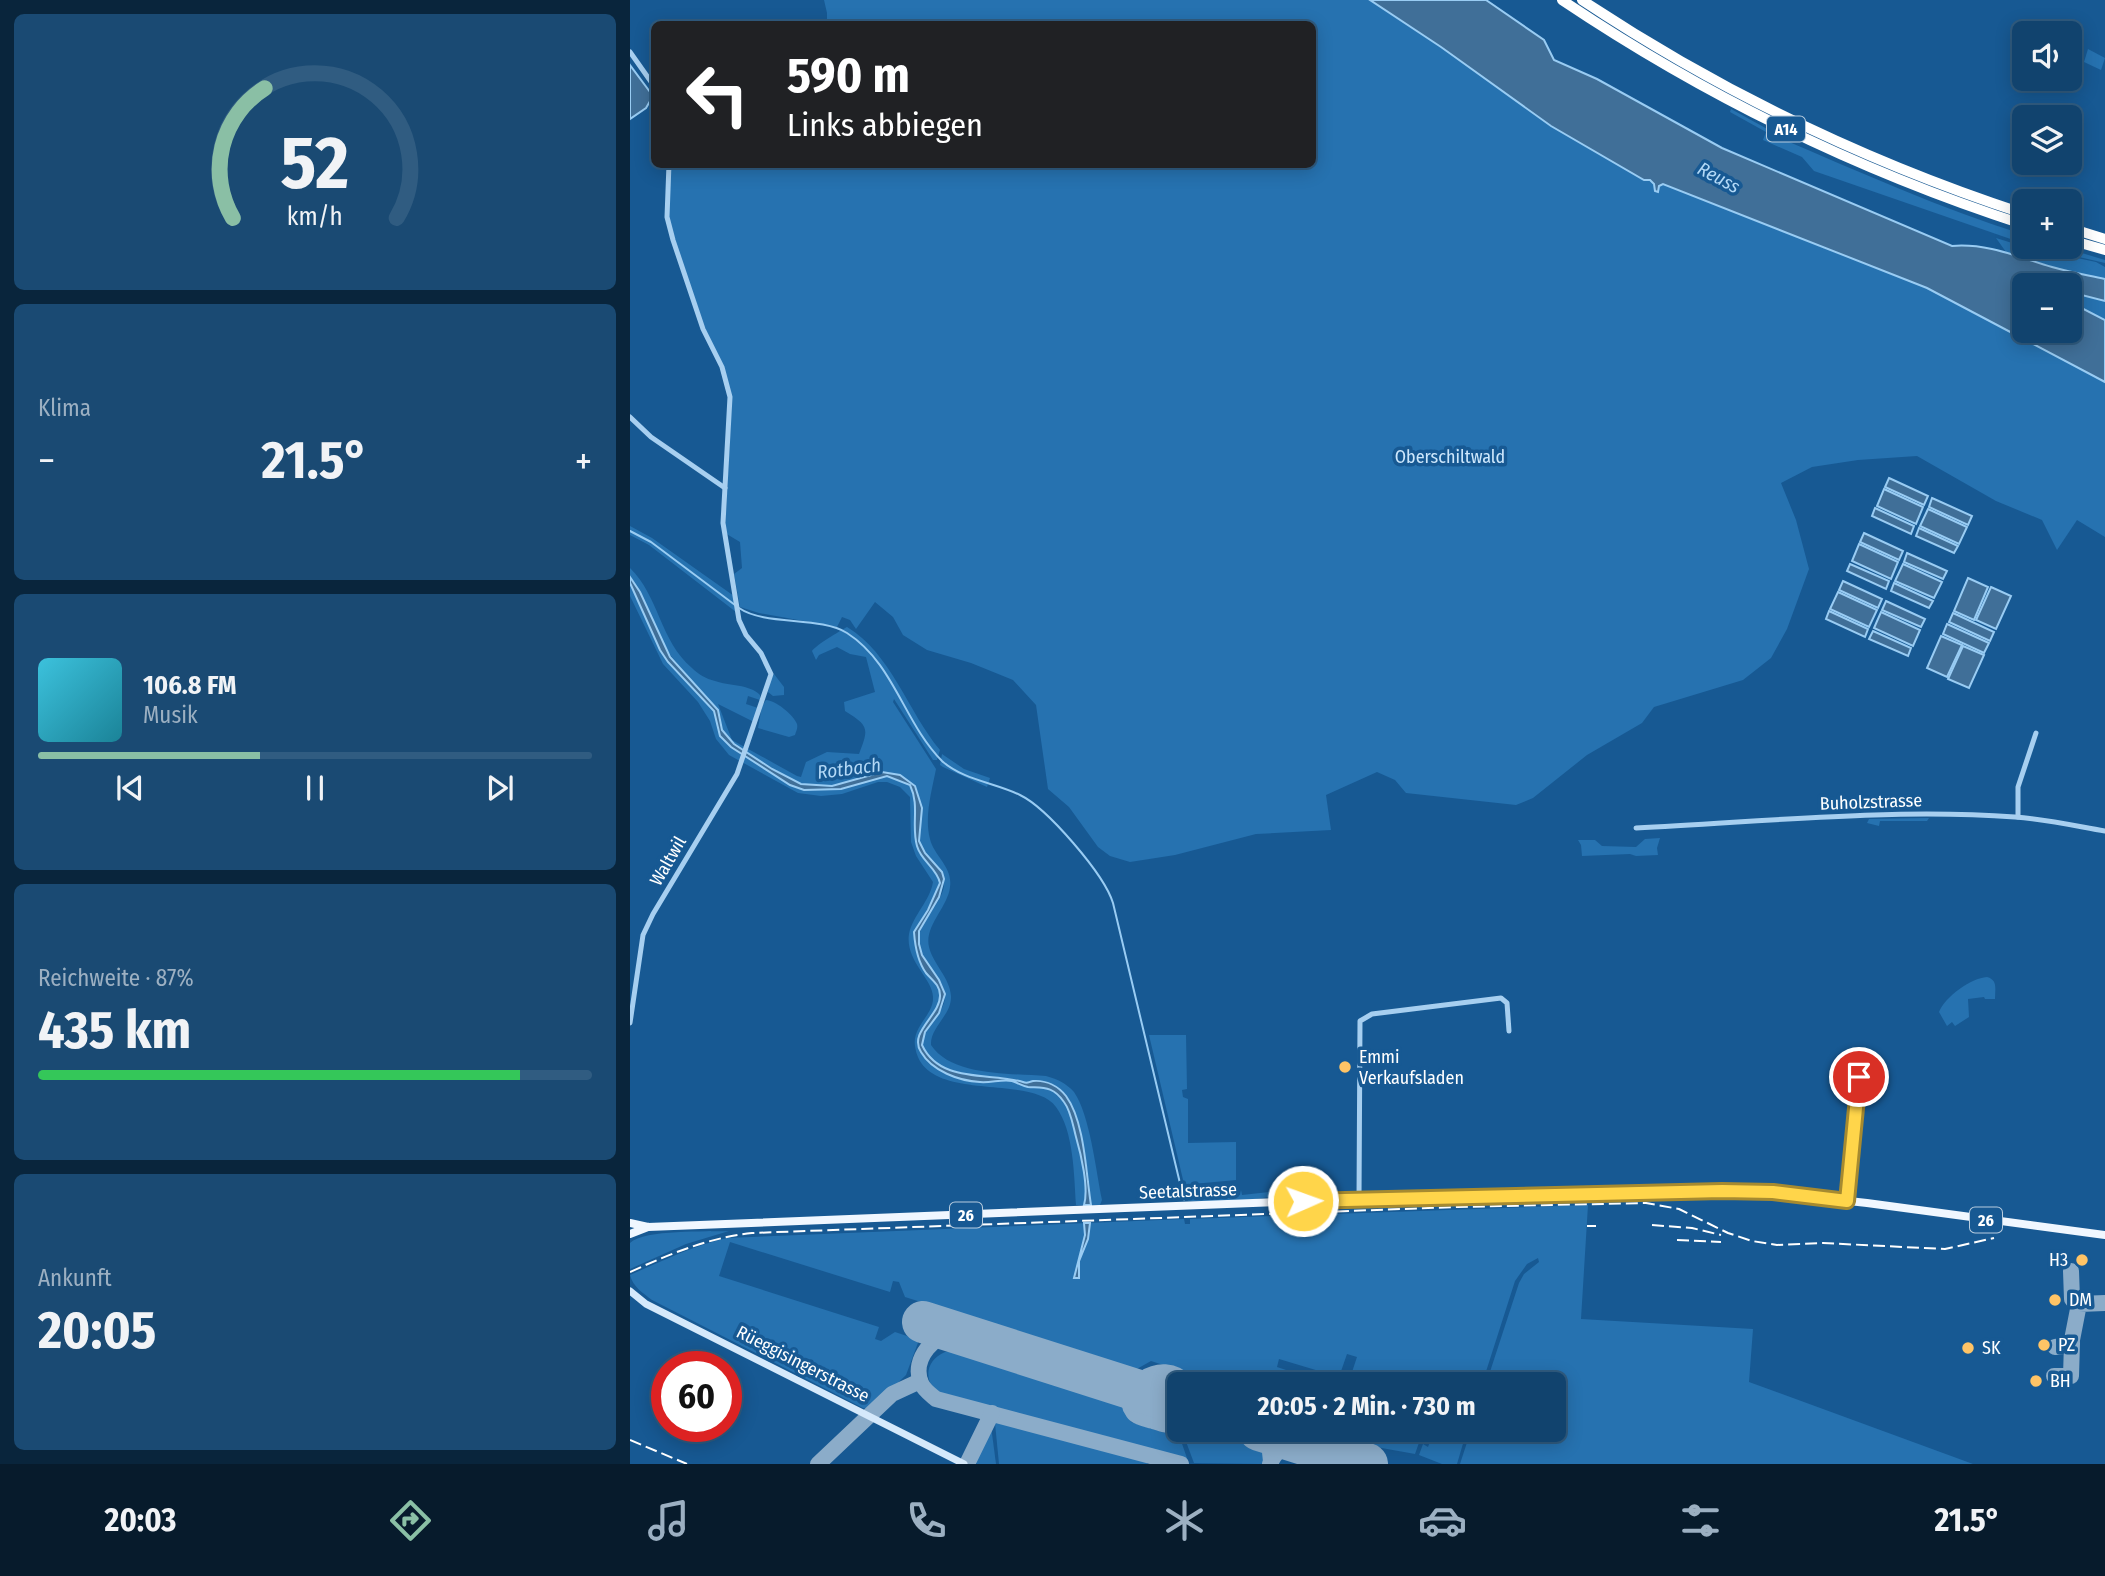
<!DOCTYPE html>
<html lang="de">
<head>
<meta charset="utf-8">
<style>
	:root { --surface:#11436e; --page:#1a4a73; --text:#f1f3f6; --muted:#9cb0c2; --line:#305c81; --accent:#8abfa5 }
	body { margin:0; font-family:"Fira Sans Condensed",sans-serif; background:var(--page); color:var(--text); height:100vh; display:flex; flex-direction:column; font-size:26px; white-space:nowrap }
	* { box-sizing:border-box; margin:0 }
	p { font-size:23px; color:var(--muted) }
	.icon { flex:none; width:38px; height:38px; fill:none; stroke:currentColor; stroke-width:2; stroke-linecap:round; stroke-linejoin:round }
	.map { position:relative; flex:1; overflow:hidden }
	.panel { display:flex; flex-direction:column; gap:14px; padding:14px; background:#09253c; width:630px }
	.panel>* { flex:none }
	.hud { position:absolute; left:21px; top:21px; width:665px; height:147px; border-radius:10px; box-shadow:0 4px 18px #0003,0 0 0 2px var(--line); background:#202124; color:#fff; overflow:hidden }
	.tools { position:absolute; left:1382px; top:21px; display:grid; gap:14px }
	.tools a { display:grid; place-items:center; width:70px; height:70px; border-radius:10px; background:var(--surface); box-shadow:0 4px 18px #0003,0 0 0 2px var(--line); font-size:35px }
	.speed { position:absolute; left:21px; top:1351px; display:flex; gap:14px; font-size:35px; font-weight:700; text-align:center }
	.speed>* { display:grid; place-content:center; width:91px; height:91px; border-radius:50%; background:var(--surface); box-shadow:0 4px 18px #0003,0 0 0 2px var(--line); line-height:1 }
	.speed .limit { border:10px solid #d22; background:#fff; color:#111 }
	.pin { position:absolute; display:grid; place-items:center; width:60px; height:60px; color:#fff; margin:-30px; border:4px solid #fff; border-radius:50%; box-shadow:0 2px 7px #0007 }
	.me { position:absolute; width:77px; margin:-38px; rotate:88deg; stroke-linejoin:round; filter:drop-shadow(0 0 5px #0008) }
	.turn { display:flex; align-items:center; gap:24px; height:147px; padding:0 21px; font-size:32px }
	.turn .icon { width:91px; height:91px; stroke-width:2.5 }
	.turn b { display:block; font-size:49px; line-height:60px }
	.big { font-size:52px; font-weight:700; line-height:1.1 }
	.panel .widget { flex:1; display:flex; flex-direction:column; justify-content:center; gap:10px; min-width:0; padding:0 24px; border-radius:10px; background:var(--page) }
	.panel .dial { align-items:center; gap:0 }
	.dial svg { height:182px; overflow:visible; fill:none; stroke:var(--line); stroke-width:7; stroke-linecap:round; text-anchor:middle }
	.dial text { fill:var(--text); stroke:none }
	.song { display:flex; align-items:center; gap:21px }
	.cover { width:84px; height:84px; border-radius:10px; background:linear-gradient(135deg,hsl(190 70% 55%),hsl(190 70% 35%)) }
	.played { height:7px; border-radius:4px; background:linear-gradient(90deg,var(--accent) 40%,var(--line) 40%) }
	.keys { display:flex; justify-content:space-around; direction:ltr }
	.heat { display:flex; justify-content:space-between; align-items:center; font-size:38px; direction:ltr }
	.charge { height:10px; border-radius:5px; background:linear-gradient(90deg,#34c759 87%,var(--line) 0) }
	.trip { position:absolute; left:537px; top:1372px; width:399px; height:70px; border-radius:10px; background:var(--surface); box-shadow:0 4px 18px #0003,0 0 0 2px var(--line); font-weight:700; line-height:70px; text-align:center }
	.dock { display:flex; height:112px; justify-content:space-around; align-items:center; background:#071b2c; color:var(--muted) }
	.dock .icon { width:49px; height:49px }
	.dock .active { color:var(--accent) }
	.dock b { font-size:32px; color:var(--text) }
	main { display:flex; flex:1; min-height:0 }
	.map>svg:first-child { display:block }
	.green { fill:#2672b0 }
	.water { fill:#406f98; stroke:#99ccf3; stroke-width:2 }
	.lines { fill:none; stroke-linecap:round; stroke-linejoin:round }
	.stream { stroke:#99ccf3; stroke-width:2 }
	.taxiway { stroke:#8bacc9; stroke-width:16 }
	.runway { stroke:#8bacc9; stroke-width:42 }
	.street { stroke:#a7cff0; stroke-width:5 }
	.secondary { stroke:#d5e9fb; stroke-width:7 }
	.primary { stroke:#f0f7ff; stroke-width:8 }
	.highway { stroke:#fff; stroke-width:10 }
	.rail { stroke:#fff; stroke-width:2; stroke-dasharray:12 5; stroke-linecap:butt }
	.route-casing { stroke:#a68a30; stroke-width:18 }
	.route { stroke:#ffd54a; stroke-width:12 }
	.poi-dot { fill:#ffc466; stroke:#175993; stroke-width:2.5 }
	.labels { text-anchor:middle; stroke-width:7; stroke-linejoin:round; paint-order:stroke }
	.shield { fill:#175993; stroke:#b9cddf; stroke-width:2 }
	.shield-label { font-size:16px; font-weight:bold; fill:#fff }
	.park-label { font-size:18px; fill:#cde7fc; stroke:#175993 }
	.street-label { font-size:18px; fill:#fff; stroke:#175993 }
	.poi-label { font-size:18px; fill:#fff; stroke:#175993; text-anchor:start }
	.water-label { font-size:19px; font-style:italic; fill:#b3d9f7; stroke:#175993 }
</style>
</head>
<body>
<main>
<section class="panel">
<div class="widget dial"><svg viewBox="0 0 100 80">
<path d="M14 69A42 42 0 1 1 86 69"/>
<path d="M14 69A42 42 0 0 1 28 12" stroke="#8abfa5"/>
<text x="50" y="56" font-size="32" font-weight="700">52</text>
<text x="50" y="72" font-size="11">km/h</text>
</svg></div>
<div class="widget"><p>Klima</p>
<div class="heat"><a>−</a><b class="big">21.5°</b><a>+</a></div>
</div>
<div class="widget">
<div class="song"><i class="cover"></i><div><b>106.8 FM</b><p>Musik</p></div></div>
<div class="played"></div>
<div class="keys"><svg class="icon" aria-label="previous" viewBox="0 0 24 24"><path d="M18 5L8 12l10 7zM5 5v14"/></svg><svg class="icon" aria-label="pause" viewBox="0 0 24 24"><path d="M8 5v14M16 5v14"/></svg><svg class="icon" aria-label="next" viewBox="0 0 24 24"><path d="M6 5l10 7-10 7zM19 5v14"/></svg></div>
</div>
<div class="widget"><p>Reichweite · 87%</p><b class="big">435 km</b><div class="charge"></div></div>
<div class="widget"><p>Ankunft</p><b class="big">20:05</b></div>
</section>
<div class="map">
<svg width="1475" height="1464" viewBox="0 0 1475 1464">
	<rect width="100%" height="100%" fill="#175993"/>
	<g class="green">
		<polygon points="194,0 740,0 811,47 921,126 1014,180 1020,180 1025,187 1033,184 1297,288 1475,382 1475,537 1447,520 1427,550 1412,520 1366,501 1287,456 1228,460 1182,467 1151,483 1166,520 1179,569 1157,629 1141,658 1113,680 1024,707 1012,723 957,755 903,798 886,805 776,793 765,780 747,772 696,795 701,830 626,834 545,855 500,862 480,856 468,847 439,807 418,789 406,705 383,680 341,663 297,650 273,635 263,617 245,602 226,629 220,620 212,617 207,627 129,613 110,607 104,574 112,568 110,542 95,533 102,397 94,368 73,327 38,218 40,165 682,164 682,24 197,24 197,13"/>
		<polygon points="1458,49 1475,58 1471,70 1454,62"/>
		<path d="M1101,109L1141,131L1145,136C1228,171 1308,208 1395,235V244L1184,171L1172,157L1133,140L1136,132L1100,112Z"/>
		<polygon points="1366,238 1395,247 1466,262 1475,267 1475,279 1423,267 1376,252"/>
		<polygon points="1406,247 1432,247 1475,260 1475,263"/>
		<polygon points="1440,292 1475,301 1475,320 1440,302"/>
		<polygon points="0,526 22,538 104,596 106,612 19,545 0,535"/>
		<path d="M0,568C29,596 30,641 62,668C68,674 76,679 85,681C98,686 120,684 130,695V700L118,696L116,704L128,708L124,722L88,704L102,740L167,776L171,777L176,762L197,752L229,754C239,728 239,726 215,711L214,702L245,692L236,657L220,654L207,647L189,655L186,660L182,651C186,645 210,631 217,627C261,653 278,712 310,750L307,760H303L264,699L263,702L306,769C302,790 294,817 300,839C304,856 323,867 320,887C318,907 294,926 299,947C303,964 320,978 321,996C322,1015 300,1027 301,1045C322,1077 382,1073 416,1076C427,1079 436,1083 444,1092C460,1115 466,1171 472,1200L470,1205H461L460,1203C462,1189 454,1148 450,1133C446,1121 442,1104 433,1094C420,1078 408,1086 394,1082C390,1082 387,1079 384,1079C352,1073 309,1082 292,1045C292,1026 314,1016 315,997C315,977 291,963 289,944C286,922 312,906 314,885C315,867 296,859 290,844C283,824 297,812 285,786L261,773L252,772L202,786L171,784L142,769L99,740L92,730L90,716L37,651L10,592L0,576Z"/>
		<path d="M0,583L30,650L84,711L90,736L101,747L160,785L174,790L211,789L257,776L280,785C290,806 281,825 287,846C291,861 307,868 310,883C300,913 276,928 291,961C296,973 308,980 310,993C314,1014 279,1030 290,1051C299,1069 331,1081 350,1082C360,1083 371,1079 382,1081C387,1082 391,1086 397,1087C408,1088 417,1085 427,1093C440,1105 443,1126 447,1142C452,1158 458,1190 454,1205H446C444,1176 444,1131 426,1107C401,1072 293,1106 285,1046C282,1026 304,1015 303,997C303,979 275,961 279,934C283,915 300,901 303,882L286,856L281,842L280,797L270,787L257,782H248L212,794L191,796L168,793L99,755L86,739L80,721L68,702L33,664L0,596Z"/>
		<polygon points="144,674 154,687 154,695 143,696 138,692 140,680"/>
		<path d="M136,700C145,700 164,715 167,724C168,729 166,731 165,735L159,737L128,728L132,706Z"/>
		<polygon points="312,754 334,769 360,778 357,787 313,767 310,765"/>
		<polygon points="1299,818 1297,821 1250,821 1249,826 1237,823 1239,819"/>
		<polygon points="1030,838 1027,848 1028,855 1006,856 1000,854 952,856 951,845 948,840 965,840 972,846 1006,847 1015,839"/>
		<path d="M1357,977C1368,980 1365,989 1365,999H1355L1354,997L1338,999L1339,1017L1325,1026L1322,1022L1317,1026L1309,1012C1315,997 1341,978 1357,977Z"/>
		<polygon points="519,1035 556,1035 557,1089 552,1090 553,1097 558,1099 558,1143 606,1142 606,1180 563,1184 564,1199 610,1195 611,1190 612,1195 639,1192 641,1197 601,1202 558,1201"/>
		<path d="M958,1205L951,1319L1123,1329L1119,1382L1343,1464H830L841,1430H924V1384H856L889,1283L894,1274L909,1262L908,1258L897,1264L885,1281L852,1384H718L727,1357L717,1354L709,1377L649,1359L647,1367L699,1384H578L573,1378L521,1361L505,1370L275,1297L269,1282L263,1281L260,1292L100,1242L89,1276L249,1327L245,1339L251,1341L265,1332L289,1340L276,1375L241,1409L233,1408L22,1300C13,1293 3,1287 0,1275C32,1261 63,1246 97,1238L554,1219L555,1224H560V1219Z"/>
		<path d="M99,1231L56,1244L0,1269V1243C15,1229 77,1232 99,1231Z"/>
		<path d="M315,1352H325L494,1405L501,1422L550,1438L558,1461L311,1395C293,1383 294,1361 315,1352Z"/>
		<polygon points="375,1422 517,1460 518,1461 517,1464 369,1464 365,1423"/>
		<polygon points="361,1426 366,1464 347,1464 343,1461"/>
		<polygon points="703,1430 837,1430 827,1464 812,1464 789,1455 793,1444 798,1447 802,1436 798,1435 796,1438 791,1437 785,1454 746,1447 706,1434"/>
		<polygon points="576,1432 630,1449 635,1457 634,1464 564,1463 555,1439"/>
	</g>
	<g class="water">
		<path d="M740,0H856L914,40L924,60L967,79L1092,148L1322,246C1357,243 1388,257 1422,267C1439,272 1457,275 1475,279V301L1440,292V285H1416L1392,280L1402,285H1395V331H1440V302L1475,320V382L1297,288L1033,184L1029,186L1028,192L1025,191L1024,184L1020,180H1014L921,126L811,47Z"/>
		<polygon points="0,65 23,96 16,108 0,119"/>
		<polygon points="1259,478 1298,496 1294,505 1255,487"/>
		<polygon points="1254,489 1293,507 1286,524 1247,506"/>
		<polygon points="1302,498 1342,516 1338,525 1299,507"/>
		<polygon points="1245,508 1284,526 1281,534 1242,516"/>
		<polygon points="1298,509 1337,527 1329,544 1290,526"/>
		<polygon points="1289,528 1328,546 1324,553 1286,536"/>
		<polygon points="1234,533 1273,551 1269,560 1230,542"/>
		<polygon points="1229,544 1268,562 1261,579 1222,561"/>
		<polygon points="1277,553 1317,571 1313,579 1274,562"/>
		<polygon points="1220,564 1259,581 1256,589 1217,571"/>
		<polygon points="1273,564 1312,582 1304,598 1265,581"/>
		<path d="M0,577L10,592L40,657L88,710L92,730L104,744L142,769L171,784L202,786L252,772L270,775L285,786L292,808L289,841L295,853L312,872L314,879L309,897L289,931V944L292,955L309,980L315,994L309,1013L295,1032L292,1045C310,1084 360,1072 393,1082C398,1084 398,1082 403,1081C416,1080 428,1086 436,1096C455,1122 456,1175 461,1205H454C459,1188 451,1154 446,1137C443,1126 441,1111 434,1102C423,1086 414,1088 398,1087C392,1086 388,1083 382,1081C372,1079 361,1083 350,1082C329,1081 302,1071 291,1052C278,1032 311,1015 310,995C310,985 302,980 296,973C288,962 285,946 284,932L298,910L310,883C307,868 291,861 287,846C281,825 290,806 280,785L257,776L211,789L174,790L160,785L101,747L90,736L84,711L38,662L30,650L0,583Z"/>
		<polygon points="1338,578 1358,587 1344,620 1324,611"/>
		<polygon points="1213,581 1252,599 1248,608 1209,590"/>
		<polygon points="1264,583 1303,601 1299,608 1261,591"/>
		<polygon points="1361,587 1381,596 1366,629 1346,620"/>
		<polygon points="1208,592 1247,610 1239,627 1200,609"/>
		<polygon points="1256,601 1295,619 1291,627 1252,610"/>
		<polygon points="1199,611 1238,629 1235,637 1196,619"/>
		<polygon points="1251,612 1290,630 1283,646 1244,628"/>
		<polygon points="1323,613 1364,632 1360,641 1319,622"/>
		<polygon points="1317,624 1359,643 1354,653 1313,634"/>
		<polygon points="1243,631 1281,648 1278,656 1239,639"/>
		<polygon points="1311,636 1332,645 1317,677 1297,668"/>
		<polygon points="1333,646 1354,655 1339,688 1318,679"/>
		<polygon points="454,1223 460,1223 458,1239 449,1261 449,1278 444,1278 455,1235"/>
	</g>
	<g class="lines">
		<g class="stream">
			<polyline points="0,531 21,542 105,605"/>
			<path d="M109,608C135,626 190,616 217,633C264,663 274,723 312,761C333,780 366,783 390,795C417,808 474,874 483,903L554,1200"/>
		</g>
		<g class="taxiway">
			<polyline points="1441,1271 1442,1299 1445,1303"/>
			<path d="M328,1333C305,1332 281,1359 291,1383C294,1390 300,1394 306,1399L551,1464"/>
			<polyline points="1425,1347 1441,1345 1449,1304 1475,1303"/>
			<polyline points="1424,1376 1441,1376 1442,1343"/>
			<path d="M550,1424C540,1427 532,1424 523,1421C517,1419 507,1418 503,1412C487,1391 530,1353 558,1384"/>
			<polyline points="627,1430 639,1443 641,1461"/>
			<polyline points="188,1464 262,1394 290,1381"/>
			<polyline points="337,1464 362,1413"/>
			<path d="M640,1464C647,1447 659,1442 676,1445"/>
		</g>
		<g class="runway">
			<polyline points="293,1322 550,1404"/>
			<polyline points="629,1430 737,1464"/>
		</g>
		<g class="street">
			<polyline points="0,52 24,86"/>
			<polyline points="0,417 21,437 95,488"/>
			<polyline points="1388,817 1388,787 1406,733"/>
			<path d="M1006,828C1132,822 1259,808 1385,817C1415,819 1446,826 1475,831"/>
			<polyline points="0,1023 13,935 23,914 107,774 141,674 131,653 116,635 109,620 93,523 100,397 92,367 73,329 43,240 37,217 39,164"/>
			<polyline points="729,1199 730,1021 742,1014 871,998 877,1003 879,1031"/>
			<polyline points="1217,1201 1229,1077"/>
		</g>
		<polyline class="secondary" points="0,1291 16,1304 334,1464"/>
		<g class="primary">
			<polyline points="0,1223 18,1227 747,1198 1092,1190 1146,1193 1237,1203 1475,1235"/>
			<polyline points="0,1234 18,1227"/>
		</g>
		<g class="highway">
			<path d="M932,0C1075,96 1231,172 1395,225"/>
			<path d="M952,0C1089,91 1239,163 1395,214"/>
			<polyline points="1440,228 1475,239"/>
			<polyline points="1440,240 1475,250"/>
		</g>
		<g class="rail">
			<polyline points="1022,1225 1062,1228 1091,1235"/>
			<polyline points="957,1226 966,1226"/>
			<polyline points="1047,1240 1091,1242"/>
			<path d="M0,1272C40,1254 77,1238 122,1233L827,1207L1016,1203L1049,1209L1098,1233L1122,1241L1147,1245L1193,1243L1315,1249L1364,1238"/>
			<polyline points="0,1440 57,1464"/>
		</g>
	</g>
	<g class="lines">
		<defs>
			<polyline id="route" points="673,1201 1092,1191 1143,1192 1217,1201 1229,1077"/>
		</defs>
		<use href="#route" class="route-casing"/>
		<use href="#route" class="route"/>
	</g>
	<g class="poi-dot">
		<circle cx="715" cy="1067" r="7"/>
		<circle cx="1452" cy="1260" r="7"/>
		<circle cx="1425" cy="1300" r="7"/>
		<circle cx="1414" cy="1345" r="7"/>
		<circle cx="1338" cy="1348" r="7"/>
		<circle cx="1406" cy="1381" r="7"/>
	</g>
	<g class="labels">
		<g class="shield">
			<rect x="1137" y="116.5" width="38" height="25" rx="5"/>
			<rect x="320" y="1202.5" width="32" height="25" rx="5"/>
			<rect x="1340" y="1207.5" width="32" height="25" rx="5"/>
		</g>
		<g class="shield-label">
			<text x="1156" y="135">A14</text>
			<text x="336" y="1221">26</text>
			<text x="1356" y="1226">26</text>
		</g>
		<g class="park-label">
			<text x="820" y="463">Oberschiltwald</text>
		</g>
		<g class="street-label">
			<text transform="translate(1241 802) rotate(-2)" y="6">Buholzstrasse</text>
			<text transform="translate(38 861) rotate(-60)" y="6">Waltwil</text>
			<text transform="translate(558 1191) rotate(-2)" y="6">Seetalstrasse</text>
			<text transform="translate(173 1364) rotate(27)" y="6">Rüeggisingerstrasse</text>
		</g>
		<g class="poi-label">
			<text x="729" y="1063">Emmi<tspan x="729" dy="21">Verkaufsladen</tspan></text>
			<text x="1438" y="1266" text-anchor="end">H3</text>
			<text x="1439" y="1306">DM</text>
			<text x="1428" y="1351">PZ</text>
			<text x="1352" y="1354">SK</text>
			<text x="1420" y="1387">BH</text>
		</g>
		<g class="water-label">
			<text transform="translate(1089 177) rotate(28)" y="7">Reuss</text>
			<text transform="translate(219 768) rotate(-7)" y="7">Rotbach</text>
		</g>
	</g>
</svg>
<div class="tools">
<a><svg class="icon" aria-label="sound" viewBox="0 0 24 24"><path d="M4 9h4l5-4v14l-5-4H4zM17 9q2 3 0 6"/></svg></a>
<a><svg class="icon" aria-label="layers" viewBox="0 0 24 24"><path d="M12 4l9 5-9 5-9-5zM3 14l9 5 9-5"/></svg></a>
<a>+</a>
<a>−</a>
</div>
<div class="speed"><div class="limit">60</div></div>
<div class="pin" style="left:1229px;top:1077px;background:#d93025"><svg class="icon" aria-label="arrive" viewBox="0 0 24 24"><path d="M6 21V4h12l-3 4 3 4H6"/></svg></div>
<svg class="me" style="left:673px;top:1201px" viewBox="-20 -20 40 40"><circle r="17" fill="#ffd54a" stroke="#fff" stroke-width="3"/><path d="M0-11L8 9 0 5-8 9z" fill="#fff"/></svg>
<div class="trip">20:05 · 2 Min. · 730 m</div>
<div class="hud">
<div class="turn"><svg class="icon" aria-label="left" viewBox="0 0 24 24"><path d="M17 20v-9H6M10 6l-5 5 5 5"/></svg><div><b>590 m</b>Links abbiegen</div></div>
</div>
</div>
</main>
<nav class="dock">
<b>20:03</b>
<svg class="icon active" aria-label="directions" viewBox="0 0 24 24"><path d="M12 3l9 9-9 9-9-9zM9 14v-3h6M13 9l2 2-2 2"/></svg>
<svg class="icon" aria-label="music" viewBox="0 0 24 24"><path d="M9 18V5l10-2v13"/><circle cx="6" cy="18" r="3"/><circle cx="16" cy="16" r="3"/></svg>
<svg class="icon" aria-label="phone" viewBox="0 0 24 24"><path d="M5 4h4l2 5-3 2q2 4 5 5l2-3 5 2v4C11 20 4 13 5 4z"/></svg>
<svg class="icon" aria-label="climate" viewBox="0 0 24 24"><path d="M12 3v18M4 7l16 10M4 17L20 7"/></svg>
<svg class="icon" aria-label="car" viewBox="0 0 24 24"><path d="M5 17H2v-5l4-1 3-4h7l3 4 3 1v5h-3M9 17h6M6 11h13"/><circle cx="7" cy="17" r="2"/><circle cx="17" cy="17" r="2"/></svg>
<svg class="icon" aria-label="filters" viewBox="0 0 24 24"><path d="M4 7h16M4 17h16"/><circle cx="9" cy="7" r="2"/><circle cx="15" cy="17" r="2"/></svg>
<b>21.5°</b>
</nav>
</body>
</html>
